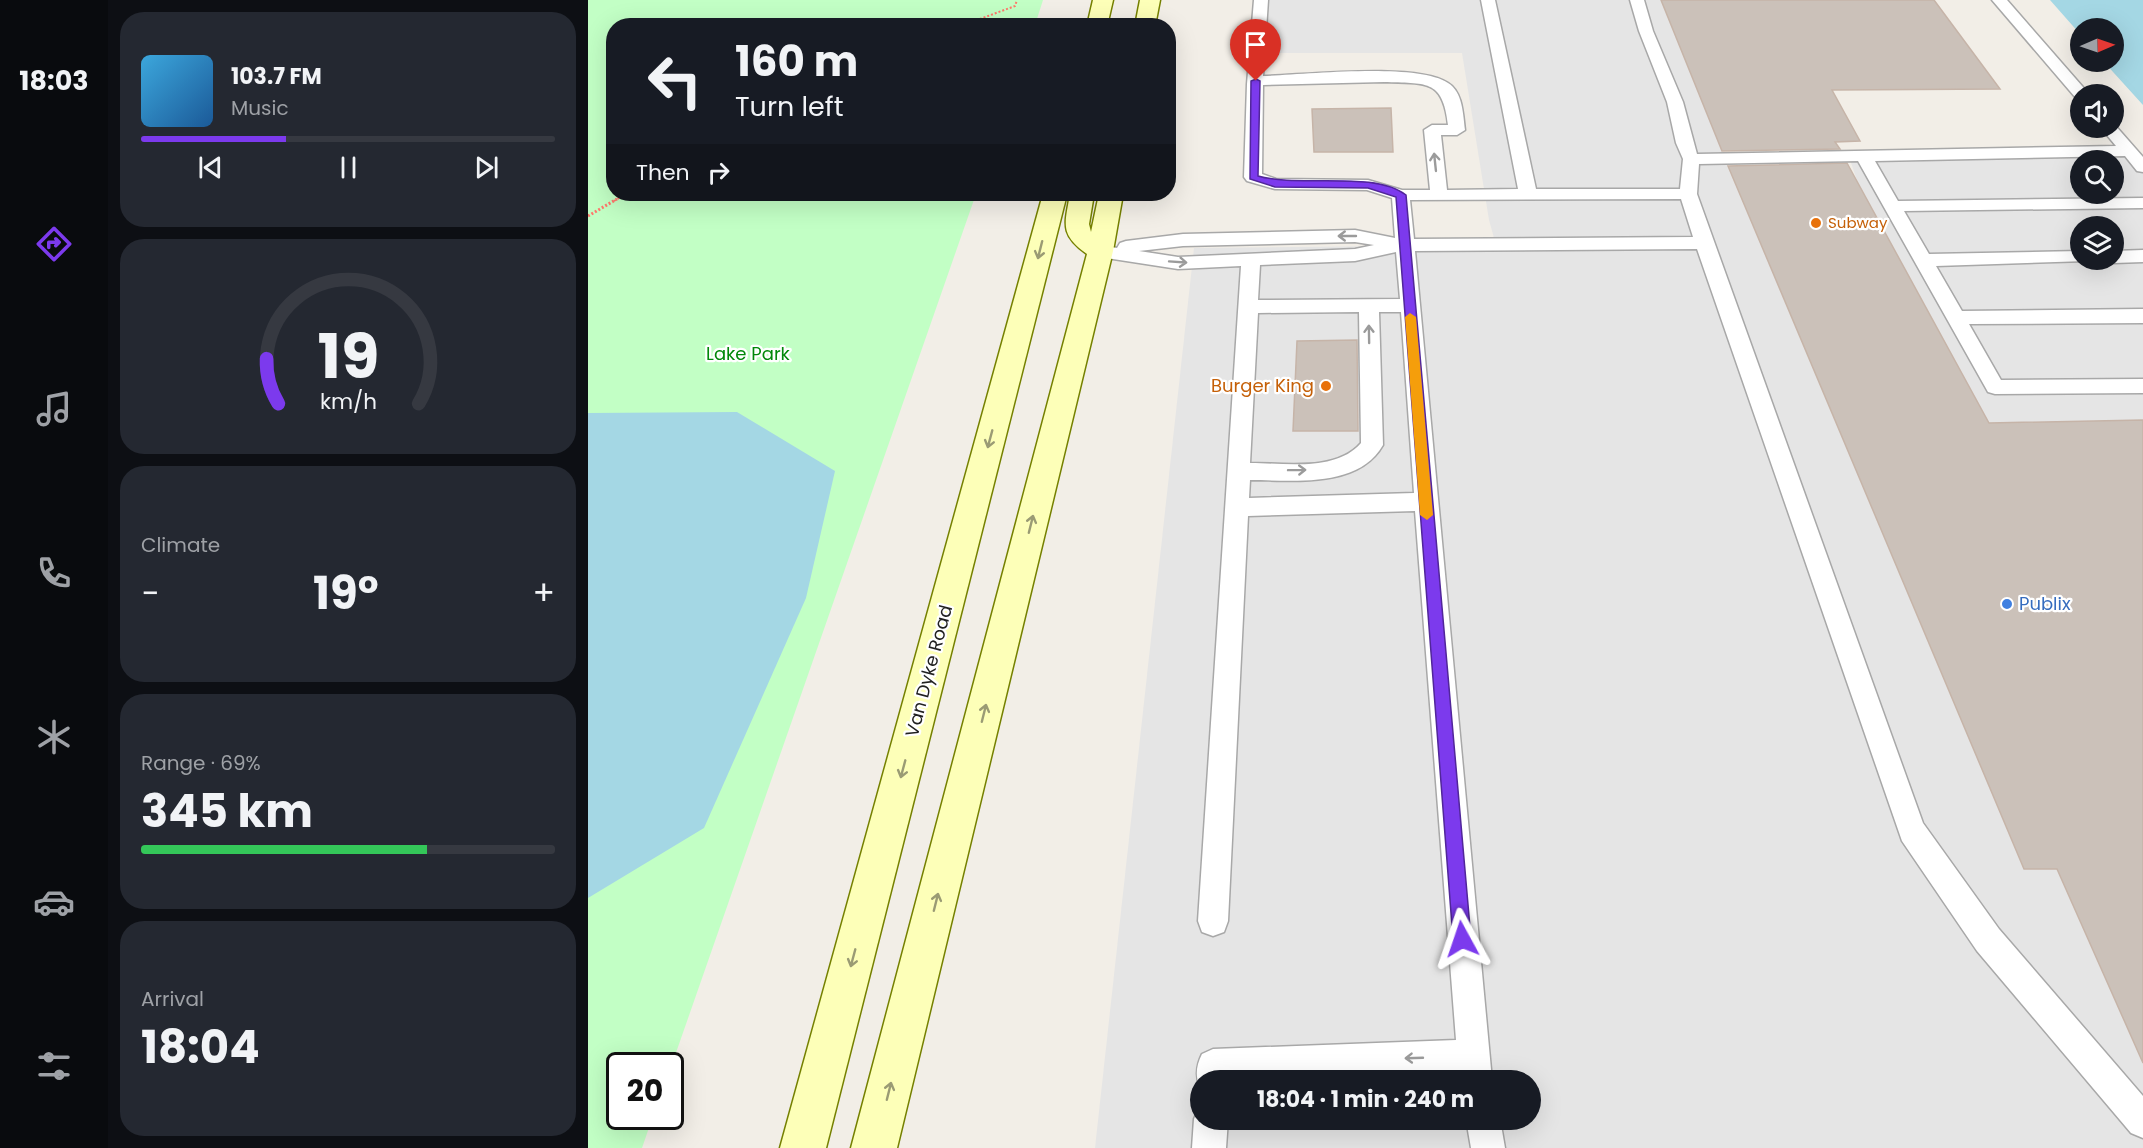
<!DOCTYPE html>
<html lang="en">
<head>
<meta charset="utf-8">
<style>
	:root { --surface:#171b24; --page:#242831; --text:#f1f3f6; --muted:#9ea1a6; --line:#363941; --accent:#7c3aed }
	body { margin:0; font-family:Poppins,sans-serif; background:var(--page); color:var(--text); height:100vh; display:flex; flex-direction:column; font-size:22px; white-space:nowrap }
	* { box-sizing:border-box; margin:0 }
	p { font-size:20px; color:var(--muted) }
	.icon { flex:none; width:33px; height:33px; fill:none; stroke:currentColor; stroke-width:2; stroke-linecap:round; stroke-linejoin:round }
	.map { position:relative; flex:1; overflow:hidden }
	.drawer { display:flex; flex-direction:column; gap:12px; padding:12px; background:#0d0f14; width:480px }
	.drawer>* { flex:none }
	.banner { position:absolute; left:18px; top:18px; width:570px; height:183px; border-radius:24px; box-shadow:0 6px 24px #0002; background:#171b24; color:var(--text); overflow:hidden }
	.needle { width:39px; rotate:88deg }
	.fabs { position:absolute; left:1482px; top:18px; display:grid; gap:12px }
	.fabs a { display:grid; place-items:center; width:54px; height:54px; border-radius:50%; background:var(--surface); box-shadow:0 6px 24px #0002; font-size:30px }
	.speed { position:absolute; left:18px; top:1052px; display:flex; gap:12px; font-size:30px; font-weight:700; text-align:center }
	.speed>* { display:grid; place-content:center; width:78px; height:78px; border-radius:50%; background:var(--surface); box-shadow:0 6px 24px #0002; line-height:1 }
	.speed .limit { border:3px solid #111; border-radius:9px; background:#fff; color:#111 }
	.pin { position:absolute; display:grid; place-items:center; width:51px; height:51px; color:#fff; margin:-62px -26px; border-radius:50% 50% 50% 0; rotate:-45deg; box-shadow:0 0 6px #0007 }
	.pin .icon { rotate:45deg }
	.me { position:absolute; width:66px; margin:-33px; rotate:355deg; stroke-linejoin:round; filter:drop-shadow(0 0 4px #0008) }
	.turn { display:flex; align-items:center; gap:21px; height:126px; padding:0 30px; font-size:27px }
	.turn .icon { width:78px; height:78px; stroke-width:2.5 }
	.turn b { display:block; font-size:42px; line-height:51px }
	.then { display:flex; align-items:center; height:57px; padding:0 30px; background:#0003; gap:12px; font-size:22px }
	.big { font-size:45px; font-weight:700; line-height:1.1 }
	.drawer .card { flex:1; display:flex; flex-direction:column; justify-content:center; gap:9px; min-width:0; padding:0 21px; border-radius:24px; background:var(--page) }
	.drawer .dial { align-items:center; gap:0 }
	.dial svg { height:156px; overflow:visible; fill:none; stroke:var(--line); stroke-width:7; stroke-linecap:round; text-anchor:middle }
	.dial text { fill:var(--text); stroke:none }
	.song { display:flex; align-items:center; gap:18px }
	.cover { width:72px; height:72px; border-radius:9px; background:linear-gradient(135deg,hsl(200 70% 55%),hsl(210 70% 35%)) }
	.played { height:6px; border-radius:3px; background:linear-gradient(90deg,var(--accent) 35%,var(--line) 35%) }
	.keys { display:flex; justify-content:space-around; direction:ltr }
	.heat { display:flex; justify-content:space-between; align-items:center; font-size:33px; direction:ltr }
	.charge { height:9px; border-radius:4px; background:linear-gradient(90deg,#34c759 69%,var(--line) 0) }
	.trip { position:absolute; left:602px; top:1070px; width:351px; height:60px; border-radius:30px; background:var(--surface); box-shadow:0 6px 24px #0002; font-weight:700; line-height:60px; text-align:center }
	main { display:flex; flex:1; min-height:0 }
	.menu { display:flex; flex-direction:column; width:108px; justify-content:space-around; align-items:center; background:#090b0e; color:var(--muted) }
	.menu .icon { width:42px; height:42px }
	.menu .selected { color:var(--accent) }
	.menu b { font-size:27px; color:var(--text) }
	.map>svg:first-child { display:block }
	.park { fill:#c2ffc5 }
	.parking { fill:#e5e5e5; fill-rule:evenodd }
	.water { fill:#a4d7e4 }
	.building { fill:#cbc1b9; stroke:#c6b4a8; stroke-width:1.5 }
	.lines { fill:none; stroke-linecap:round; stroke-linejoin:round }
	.service-casing { stroke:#a8a8a8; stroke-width:3 }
	.secondary-casing { stroke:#758000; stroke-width:3 }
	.path-far1 { stroke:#ff776b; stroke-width:2; stroke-dasharray:2 2; stroke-linecap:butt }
	.path { stroke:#ff776b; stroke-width:3; stroke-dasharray:2 2; stroke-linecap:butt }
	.service { fill:#fff; fill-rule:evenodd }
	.secondary { fill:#fdffb8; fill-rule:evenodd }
	.oneway { stroke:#9b9b9b }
	.oneway2 { stroke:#9a9b74 }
	.route { fill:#7c3aed; stroke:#51269a; stroke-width:1.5 }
	.slow { fill:#f59e0b }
	.food-dot { fill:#e8710a; stroke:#fff; stroke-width:2 }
	.shop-dot { fill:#3f7fe0; stroke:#fff; stroke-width:2 }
	.labels { text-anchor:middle; stroke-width:4.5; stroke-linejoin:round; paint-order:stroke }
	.far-food-label { font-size:15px; fill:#c56008; stroke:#fff; text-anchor:start }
	.park-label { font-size:18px; fill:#018809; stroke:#fff }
	.food-label { font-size:18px; fill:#c56008; stroke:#fff; text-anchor:end }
	.shop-label { font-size:18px; fill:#366cbe; stroke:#fff; text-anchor:start }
	.street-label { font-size:18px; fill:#212121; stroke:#fff }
</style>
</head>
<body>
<main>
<nav class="menu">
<b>18:03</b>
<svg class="icon selected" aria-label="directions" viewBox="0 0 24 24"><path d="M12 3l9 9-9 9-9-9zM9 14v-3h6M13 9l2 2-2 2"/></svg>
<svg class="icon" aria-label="music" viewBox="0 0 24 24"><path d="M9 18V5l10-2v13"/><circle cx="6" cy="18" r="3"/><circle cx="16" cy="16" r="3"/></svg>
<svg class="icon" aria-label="phone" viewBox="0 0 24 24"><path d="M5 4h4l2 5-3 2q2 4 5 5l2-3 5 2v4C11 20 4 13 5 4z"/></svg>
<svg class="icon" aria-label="climate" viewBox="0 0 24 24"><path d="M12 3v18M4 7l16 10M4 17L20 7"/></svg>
<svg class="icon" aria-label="car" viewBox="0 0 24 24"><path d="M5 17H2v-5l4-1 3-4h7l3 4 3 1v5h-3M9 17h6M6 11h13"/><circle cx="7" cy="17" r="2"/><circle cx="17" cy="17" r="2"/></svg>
<svg class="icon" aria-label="filters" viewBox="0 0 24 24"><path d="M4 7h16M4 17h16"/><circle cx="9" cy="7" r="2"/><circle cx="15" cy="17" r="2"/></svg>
</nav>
<section class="drawer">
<div class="card">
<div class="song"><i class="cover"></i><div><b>103.7 FM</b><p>Music</p></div></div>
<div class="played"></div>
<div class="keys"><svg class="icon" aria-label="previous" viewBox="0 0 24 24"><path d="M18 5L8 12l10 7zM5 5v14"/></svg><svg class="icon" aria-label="pause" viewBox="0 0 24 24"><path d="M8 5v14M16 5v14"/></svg><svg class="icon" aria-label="next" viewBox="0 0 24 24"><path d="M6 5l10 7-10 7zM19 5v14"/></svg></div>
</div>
<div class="card dial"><svg viewBox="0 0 100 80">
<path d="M14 69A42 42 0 1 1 86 69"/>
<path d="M14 69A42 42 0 0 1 8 46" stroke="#7c3aed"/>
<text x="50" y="56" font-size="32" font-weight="700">19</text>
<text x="50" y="72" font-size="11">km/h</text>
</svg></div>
<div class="card"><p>Climate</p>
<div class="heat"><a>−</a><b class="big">19°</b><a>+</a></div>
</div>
<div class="card"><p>Range · 69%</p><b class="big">345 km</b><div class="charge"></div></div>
<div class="card"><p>Arrival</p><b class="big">18:04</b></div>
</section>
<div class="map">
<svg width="1555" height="1148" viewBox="0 0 1555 1148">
	<rect width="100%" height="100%" fill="#f2eee7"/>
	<polygon class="park" points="0,0 455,0 447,25 26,26 26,194 388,194 83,1067 32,1065 32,1116 65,1116 54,1148 0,1148"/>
	<g class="parking">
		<path d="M672,0H1073L1149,188L1436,869H1469L1555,1063V1148H507L606,248L908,245L901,220L874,53H665ZM612,1080H942V1119H612Z"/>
		<path d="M1542,151L1555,167V420L1401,423L1271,186L1261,157ZM1492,160H1526V194H1492ZM1492,226H1526V260H1492Z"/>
	</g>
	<g class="water">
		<polygon points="1462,0 1555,0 1555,105 1516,62 1526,62 1526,28 1492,28 1492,34"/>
		<polygon points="149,412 247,471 218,598 116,828 0,898 0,413"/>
	</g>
	<g class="building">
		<polygon points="1073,0 1346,0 1412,89 1244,90 1272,141 1247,142 1252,149 1134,151"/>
		<polygon points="803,108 805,152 726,152 724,109"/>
		<polygon points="1259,163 1401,423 1555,420 1555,1063 1469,869 1436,869 1140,166"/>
		<polygon points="769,340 770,431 705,431 709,341"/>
	</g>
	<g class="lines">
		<defs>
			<g id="service">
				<path d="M666,0H680L675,76C716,75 828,62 860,83C875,92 875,115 877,130L869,135H853L859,190L930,189L893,0H907L948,189H1092L1095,159L1088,143L1079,102L1051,31L1042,0H1056L1065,31L1095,102L1109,154L1528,146L1513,128H1526V124L1555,157V172L1549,171L1537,156L1287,161L1310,201L1555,198V208L1316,211L1341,254L1492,251V260L1499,261L1348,266L1374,311L1555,309V323L1381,324L1413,380L1555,379V393L1407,394L1400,392L1270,161L1111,164L1109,194L1335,823L1411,929L1555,1096V1138L1543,1133L1389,951L1314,841L1109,249L827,251L904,1080H872L871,1073L612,1080V1088C607,1076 608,1066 614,1054L625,1049L868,1040L827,511L660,516L640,921L636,932L625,936L614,932L610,921L653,266L590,269L512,257L503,251L512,245L529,248L532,243L538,241L595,234L767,230L807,238L804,198L779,190L687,189L659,181L656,177L659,84ZM796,82C837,84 855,78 860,125H844L836,130L842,190H814L780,180L688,179L674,174L675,85ZM1093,199L1105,237L826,239L822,200ZM767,242L786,245L767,249L590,257L551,251L595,246ZM808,252L812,299L670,300L672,265L767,261ZM771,312L773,443C748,472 697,463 662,463L670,313ZM791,312H813L826,493L661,498L662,480C704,480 770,489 795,445Z"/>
				<polygon points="1404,0 1419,0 1501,94 1492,94 1492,99 1487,97"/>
				<polygon points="1555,250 1555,262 1526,263 1518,260 1526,260 1526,251"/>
				<polygon points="611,1107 612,1119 640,1119 638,1148 604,1148 606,1119"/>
				<polygon points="878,1119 912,1119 917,1148 883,1148"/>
			</g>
			<g id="secondary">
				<polygon points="505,0 525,0 519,26 499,26"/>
				<polygon points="552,0 572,0 567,26 547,26"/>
				<polygon points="455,194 479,194 238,1148 192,1148"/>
				<path d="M482,194H506L501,224L503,232L511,194H535L525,251L309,1148H263L499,254C471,234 477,224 482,194Z"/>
			</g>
		</defs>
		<use href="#service" class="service-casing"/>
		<use href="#secondary" class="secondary-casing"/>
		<g class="path-far1">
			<polyline points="373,26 427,6 429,0"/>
			<polyline points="26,201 38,194"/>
		</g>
		<polyline class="path" points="0,216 29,199"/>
		<use href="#service" class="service"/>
		<use href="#secondary" class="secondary"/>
	</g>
	<defs><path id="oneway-shaft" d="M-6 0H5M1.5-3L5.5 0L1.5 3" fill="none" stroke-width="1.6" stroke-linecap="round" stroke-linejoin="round" transform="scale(1.5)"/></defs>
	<g class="oneway">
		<use href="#oneway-shaft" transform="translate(847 162) rotate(-96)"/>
		<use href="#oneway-shaft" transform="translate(759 236) rotate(-180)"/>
		<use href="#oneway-shaft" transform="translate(590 262) rotate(4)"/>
		<use href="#oneway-shaft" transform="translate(781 334) rotate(-91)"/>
		<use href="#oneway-shaft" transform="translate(709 470) rotate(-1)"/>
		<use href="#oneway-shaft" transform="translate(826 1058) rotate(178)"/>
	</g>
	<g class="oneway2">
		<use href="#oneway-shaft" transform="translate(452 250) rotate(104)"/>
		<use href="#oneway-shaft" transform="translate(402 439) rotate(105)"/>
		<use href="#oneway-shaft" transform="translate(443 524) rotate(-76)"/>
		<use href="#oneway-shaft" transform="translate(396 713) rotate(-76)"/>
		<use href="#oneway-shaft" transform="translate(315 769) rotate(105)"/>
		<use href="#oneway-shaft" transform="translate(348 902) rotate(-76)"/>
		<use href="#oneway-shaft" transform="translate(265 958) rotate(105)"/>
		<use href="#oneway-shaft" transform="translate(301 1091) rotate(-76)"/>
	</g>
	<path class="route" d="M668,79L672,81L670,176C711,188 786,170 818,195L883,939L880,946L874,948L868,946L865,939L808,197L780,188L687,187L662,179L663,81Z"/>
	<polygon class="slow" points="822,313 828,317 845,515 839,520 832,515 817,317"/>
	<g class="food-dot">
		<circle cx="1228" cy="223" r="6"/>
		<circle cx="738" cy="386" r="6"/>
	</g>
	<circle class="shop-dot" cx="1419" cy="604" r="6"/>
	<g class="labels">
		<g class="far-food-label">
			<text x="1240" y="228">Subway</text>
		</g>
		<g class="park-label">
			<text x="160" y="360">Lake Park</text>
		</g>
		<g class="food-label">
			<text x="726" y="392">Burger King</text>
		</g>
		<g class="shop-label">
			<text x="1431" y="610">Publix</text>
		</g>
		<g class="street-label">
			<text transform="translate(341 671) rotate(-75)" y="6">Van Dyke Road</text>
		</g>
	</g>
</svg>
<div class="fabs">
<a><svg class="needle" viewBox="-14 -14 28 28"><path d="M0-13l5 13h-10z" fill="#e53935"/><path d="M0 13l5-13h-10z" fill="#9ea1a6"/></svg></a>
<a><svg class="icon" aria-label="sound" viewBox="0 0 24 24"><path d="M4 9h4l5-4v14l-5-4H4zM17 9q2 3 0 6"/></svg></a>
<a><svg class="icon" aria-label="search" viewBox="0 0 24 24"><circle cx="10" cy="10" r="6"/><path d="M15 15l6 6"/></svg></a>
<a><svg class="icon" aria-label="layers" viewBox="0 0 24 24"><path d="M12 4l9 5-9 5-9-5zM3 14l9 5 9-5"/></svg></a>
</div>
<div class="speed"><div class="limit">20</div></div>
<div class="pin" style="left:668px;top:81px;background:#d93025"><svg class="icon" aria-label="arrive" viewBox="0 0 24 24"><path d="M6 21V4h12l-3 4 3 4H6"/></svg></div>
<svg class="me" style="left:874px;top:939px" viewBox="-20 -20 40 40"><path d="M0-17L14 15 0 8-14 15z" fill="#7c3aed" stroke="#fff" stroke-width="4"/></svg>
<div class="trip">18:04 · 1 min · 240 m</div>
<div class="banner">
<div class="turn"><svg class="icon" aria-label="left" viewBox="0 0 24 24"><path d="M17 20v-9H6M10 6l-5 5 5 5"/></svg><div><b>160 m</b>Turn left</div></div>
<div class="then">Then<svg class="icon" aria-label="right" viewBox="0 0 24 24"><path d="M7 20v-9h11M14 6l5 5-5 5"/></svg></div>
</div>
</div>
</main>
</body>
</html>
